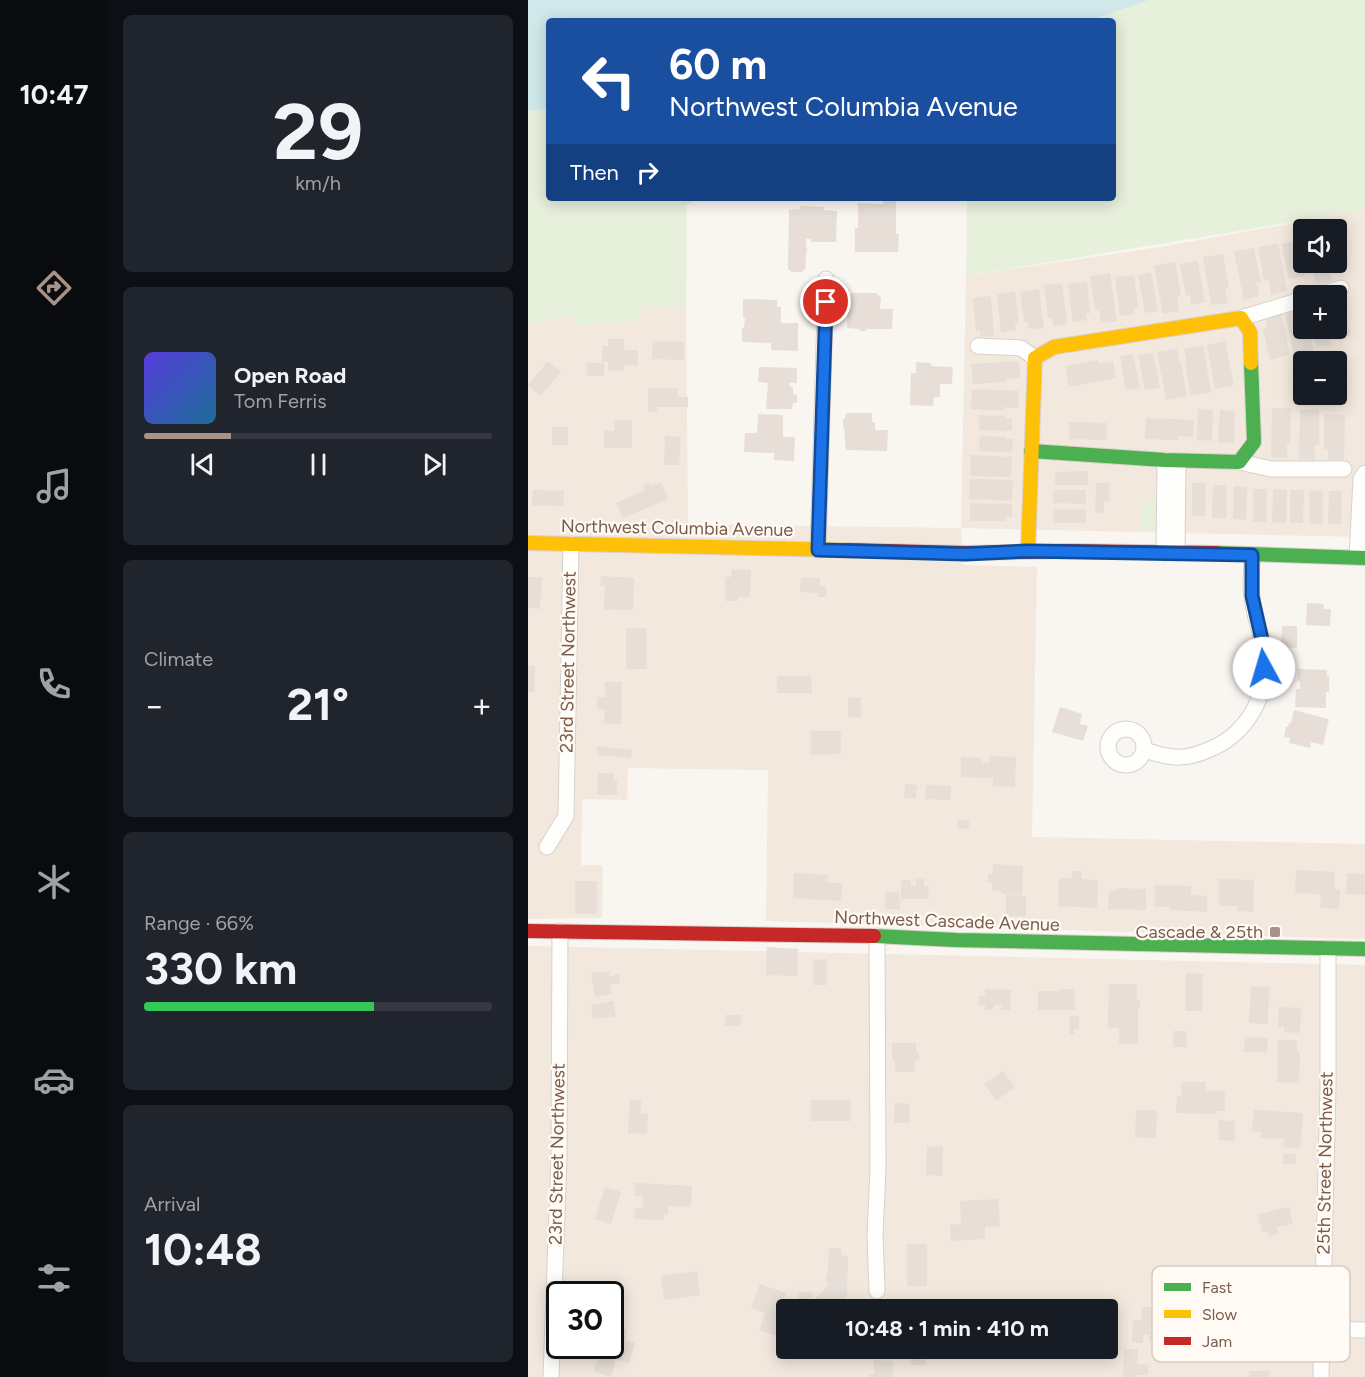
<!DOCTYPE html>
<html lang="en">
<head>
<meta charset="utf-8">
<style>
	:root { --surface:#171b24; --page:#20242c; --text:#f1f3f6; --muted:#9ea1a6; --line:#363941; --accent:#a69286 }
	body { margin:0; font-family:Figtree,sans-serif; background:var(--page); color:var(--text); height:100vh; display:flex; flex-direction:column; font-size:22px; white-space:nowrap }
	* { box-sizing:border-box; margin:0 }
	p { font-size:20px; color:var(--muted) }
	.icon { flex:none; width:33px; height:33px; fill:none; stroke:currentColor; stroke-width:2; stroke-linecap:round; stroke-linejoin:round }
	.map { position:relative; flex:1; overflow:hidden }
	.panel { display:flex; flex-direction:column; gap:15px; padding:15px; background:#0d0f14; width:420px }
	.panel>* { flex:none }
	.top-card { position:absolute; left:18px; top:18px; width:570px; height:183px; border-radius:6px; box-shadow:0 3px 15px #0003; background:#1a4fa0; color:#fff; overflow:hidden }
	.fabs { position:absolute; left:765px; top:219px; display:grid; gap:12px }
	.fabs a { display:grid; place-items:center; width:54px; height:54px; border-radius:6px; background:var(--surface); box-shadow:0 3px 15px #0003; font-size:30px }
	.speed { position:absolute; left:18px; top:1281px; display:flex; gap:12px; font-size:30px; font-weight:700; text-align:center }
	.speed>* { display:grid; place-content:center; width:78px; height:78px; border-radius:50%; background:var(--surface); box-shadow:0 3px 15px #0003; line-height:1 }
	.speed .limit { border:3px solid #111; border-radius:9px; background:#fff; color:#111 }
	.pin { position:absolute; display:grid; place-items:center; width:51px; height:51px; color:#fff; margin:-26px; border:3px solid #fff; border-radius:50%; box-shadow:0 2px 6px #0007 }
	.me { position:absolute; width:66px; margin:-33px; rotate:354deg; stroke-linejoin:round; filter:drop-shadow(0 0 4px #0008) }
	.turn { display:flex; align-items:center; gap:21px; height:126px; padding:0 24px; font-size:27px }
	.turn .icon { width:78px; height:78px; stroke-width:2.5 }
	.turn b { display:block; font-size:42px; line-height:51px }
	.then { display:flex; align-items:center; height:57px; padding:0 24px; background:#0003; gap:12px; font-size:22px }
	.big { font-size:45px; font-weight:700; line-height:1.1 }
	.panel .card { flex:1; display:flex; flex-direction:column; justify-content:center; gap:9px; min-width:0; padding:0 21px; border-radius:9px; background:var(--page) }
	.panel .dial { align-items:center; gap:0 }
	.dial b { font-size:78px; line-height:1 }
	.song { display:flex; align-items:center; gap:18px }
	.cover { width:72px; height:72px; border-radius:9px; background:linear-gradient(135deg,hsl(250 70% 55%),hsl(200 70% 35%)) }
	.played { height:6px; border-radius:3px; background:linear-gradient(90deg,var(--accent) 25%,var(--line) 25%) }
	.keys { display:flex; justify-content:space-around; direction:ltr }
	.heat { display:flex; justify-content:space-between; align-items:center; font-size:33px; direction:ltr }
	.charge { height:9px; border-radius:4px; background:linear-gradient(90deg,#34c759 66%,var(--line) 0) }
	.trip { position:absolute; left:248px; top:1299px; width:342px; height:60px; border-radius:6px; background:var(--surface); box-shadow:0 3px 15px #0003; font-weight:700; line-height:60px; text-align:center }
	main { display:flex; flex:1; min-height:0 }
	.dock { display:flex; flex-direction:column; width:108px; justify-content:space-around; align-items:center; background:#090b0e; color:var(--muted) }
	.dock .icon { width:42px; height:42px }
	.dock .active { color:var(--accent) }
	.dock b { font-size:27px; color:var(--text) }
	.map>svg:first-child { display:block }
	.residential { fill:#f2e8de; fill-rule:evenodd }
	.green { fill:#e7f0db }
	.water { fill:#d0e8ea }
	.building { fill:#e6ded7 }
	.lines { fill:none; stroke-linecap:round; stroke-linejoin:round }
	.street-casing { stroke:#d7d1cb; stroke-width:17 }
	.fast-casing { stroke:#d9d2cb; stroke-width:16 }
	.slow-casing { stroke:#d9d2cb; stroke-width:16 }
	.jam-casing { stroke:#d9d2cb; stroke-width:16 }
	.street { stroke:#fefefd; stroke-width:15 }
	.fast { stroke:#4caf50; stroke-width:14 }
	.slow { stroke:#ffc107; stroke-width:14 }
	.jam { stroke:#c62828; stroke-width:14 }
	.route-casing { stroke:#114b97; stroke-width:15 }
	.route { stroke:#1a73e8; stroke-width:10 }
	.poi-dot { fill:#a69286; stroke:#fffaf3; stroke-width:2 }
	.labels { text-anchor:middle; stroke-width:4.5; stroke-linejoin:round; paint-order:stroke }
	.street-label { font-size:18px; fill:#7a5c4d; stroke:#fffaf3 }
	.poi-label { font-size:18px; fill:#7a5c4d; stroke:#fffaf3; text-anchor:end }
	.key { fill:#fffaf3; stroke:#d7cbc1; stroke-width:1.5 }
	.key-label { font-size:16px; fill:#7a5c4d }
</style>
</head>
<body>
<main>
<nav class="dock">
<b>10:47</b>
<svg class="icon active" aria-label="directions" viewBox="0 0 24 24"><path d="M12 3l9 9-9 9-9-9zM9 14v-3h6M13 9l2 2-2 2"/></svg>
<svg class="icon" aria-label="music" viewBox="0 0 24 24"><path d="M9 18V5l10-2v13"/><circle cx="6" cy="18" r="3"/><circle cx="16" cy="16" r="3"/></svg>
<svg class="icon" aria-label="phone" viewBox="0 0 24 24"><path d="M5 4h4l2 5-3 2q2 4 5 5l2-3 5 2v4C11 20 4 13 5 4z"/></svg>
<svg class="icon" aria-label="climate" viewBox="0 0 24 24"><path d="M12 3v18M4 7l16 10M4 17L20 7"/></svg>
<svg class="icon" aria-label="car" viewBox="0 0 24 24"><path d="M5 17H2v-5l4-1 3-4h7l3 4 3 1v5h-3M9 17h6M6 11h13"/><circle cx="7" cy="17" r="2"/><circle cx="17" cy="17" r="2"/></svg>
<svg class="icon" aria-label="filters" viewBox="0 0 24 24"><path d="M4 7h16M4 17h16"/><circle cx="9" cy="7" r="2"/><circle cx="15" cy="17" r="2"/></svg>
</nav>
<section class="panel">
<div class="card dial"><b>29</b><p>km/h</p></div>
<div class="card">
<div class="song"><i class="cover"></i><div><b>Open Road</b><p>Tom Ferris</p></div></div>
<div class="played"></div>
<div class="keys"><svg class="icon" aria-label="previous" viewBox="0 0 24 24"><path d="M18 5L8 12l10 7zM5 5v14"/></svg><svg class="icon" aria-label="pause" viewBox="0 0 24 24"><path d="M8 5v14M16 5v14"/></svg><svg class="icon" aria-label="next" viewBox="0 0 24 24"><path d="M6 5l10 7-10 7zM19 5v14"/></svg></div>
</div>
<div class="card"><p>Climate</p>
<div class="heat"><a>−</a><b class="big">21°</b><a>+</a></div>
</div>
<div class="card"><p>Range · 66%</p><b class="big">330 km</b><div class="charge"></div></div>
<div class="card"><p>Arrival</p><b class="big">10:48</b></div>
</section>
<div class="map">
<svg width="837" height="1377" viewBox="0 0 837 1377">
	<rect width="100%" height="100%" fill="#f9f5f0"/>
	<g class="residential">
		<path d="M837,210V537L433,528L435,565L509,567L504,837L837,844V939L238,921L240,770L100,768L99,800L54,799L53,865H75L74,918L0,919V325L49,315V326L111,320L112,305H158L160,526L194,525L433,528L438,276L633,247ZM776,230H808V262H776ZM776,296H808V328H776ZM776,362H808V394H776Z"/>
		<path d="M0,946L837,965V1377H0ZM32,1294H82V1346H32ZM258,1310H579V1348H258Z"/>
	</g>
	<g class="green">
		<polygon points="621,0 837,0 837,210 438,276 439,198 585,198 585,21 560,21"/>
		<polygon points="21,109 21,198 173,198 159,205 158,305 113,305 111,320 48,326 48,315 0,325 0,111"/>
		<rect x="613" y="501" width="14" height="29"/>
	</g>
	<polygon class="water" points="0,0 621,0 560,21 21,21 21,109 0,111"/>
	<g class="building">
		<polygon points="355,201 368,201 368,234 371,234 370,252 327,252 327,228 330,228 330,203 355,204"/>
		<polygon points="272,206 296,207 296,210 309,211 308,242 283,242 283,239 278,239 279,253 278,253 277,270 275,270 275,272 263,272 263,270 260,270 261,210 272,209"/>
		<polygon points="814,230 821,265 805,269 804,262 808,262 808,232"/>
		<polygon points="769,241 777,276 761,279 753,244"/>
		<polygon points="750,243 759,291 743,295 741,280 736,281 730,247"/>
		<polygon points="726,248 733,282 728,282 731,296 716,300 706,252"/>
		<polygon points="695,254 701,288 697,288 700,303 683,305 675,257"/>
		<polygon points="670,261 677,302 663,305 662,295 658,296 652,264"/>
		<polygon points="647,262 653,296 649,297 651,311 635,314 626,266"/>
		<polygon points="779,262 800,262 804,281 788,284 785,271 781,272"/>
		<polygon points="623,272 630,311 617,313 610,275"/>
		<polygon points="582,273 589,321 573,323 571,309 567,310 562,276"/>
		<polygon points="606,275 610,307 606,308 607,314 592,316 587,277"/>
		<polygon points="559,282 562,313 558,314 559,320 545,322 540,284"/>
		<polygon points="534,283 539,324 525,326 524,318 520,319 516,285"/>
		<polygon points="511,289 516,328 501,329 500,322 496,322 492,292"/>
		<polygon points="487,291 491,323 487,323 488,330 473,332 469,294"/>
		<polygon points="324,293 348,293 353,298 352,309 365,309 364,329 338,329 338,331 332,331 332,329 319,328 320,297"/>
		<polygon points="463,296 466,336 452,337 452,331 448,331 445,298"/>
		<polygon points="215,299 249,300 249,307 253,307 253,323 270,323 270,351 243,350 243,343 214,342 214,328 216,328 217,318 215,318"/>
		<polygon points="815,301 823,336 807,339 804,328 808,328 808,303"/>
		<polygon points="772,311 776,323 776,328 781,328 786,353 766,357 757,314"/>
		<polygon points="753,312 762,355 742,360 735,329 739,328 737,315"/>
		<polygon points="784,328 799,328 802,345 788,348"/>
		<polygon points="80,339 96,339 96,350 110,350 110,366 96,365 96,371 80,370 80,362 74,362 74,346 80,346"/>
		<polygon points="125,341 156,342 156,360 124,359"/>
		<polygon points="697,341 706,385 687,389 679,345"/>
		<polygon points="675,345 683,392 663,396 657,364 659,364 656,349"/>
		<polygon points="649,349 651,362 653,362 659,396 638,400 629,352"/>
		<polygon points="625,353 632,388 617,390 610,355"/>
		<polygon points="605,354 612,388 598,390 592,356"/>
		<polygon points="570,360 571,364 585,361 588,378 541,387 537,366"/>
		<polygon points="20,361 33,372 12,396 0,385"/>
		<polygon points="491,361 492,378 478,379 478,382 445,384 443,364"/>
		<polygon points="388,362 403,363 403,366 425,367 424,384 412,384 412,397 406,397 405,406 382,405 383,373 388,373"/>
		<rect x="59" y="363" width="17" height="13"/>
		<polygon points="231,367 269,368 269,383 262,383 262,387 265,387 265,394 269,395 269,403 265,403 264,409 238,409 240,383 230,382"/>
		<polygon points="120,388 150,388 150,397 160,397 160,407 129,407 129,412 120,412"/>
		<polygon points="444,389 491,391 490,408 476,407 476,411 443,409"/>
		<polygon points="744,408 763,408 762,443 759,443 759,458 743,457"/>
		<polygon points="670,409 685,410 684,441 669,440"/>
		<polygon points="692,410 707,411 706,443 690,442"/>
		<polygon points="772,410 791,410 791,445 787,445 787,460 771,459"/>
		<polygon points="318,413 344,413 344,422 347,422 347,430 360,430 359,451 318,450 316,427 315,427 315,419 317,419"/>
		<polygon points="230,414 255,415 255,437 267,437 266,461 246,460 246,453 216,452 217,433 229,433"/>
		<polygon points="796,414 817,415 816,460 800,460 800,449 796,449"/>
		<polygon points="451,415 478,416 477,418 484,419 484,431 451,430"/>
		<polygon points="618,418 666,420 665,437 650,436 650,440 617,439"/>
		<polygon points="87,420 104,420 104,448 76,448 76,430 86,431"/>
		<polygon points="541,422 579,423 579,440 541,439"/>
		<rect x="24" y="427" width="16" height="18"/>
		<polygon points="137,436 153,437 151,465 136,465"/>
		<polygon points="452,436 478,437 478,439 485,439 484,452 451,451"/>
		<polygon points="443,455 484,457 483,477 442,476"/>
		<polygon points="560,471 560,485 527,485 527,472"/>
		<polygon points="442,479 485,480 484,501 441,499"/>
		<polygon points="133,482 140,499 95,518 88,503 117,490 115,486 122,483 123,486"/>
		<polygon points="568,483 581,483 581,501 576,501 576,513 567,512"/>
		<polygon points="664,483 678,483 677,516 664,516"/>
		<polygon points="685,485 699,485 698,518 684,518"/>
		<polygon points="706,486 719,487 718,520 705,519"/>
		<polygon points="725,489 739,489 738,522 725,522"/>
		<polygon points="745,489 759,490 758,523 744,522"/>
		<polygon points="5,490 36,491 35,506 4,505"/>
		<polygon points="526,490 558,490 558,504 525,503"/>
		<polygon points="762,490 776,490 775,523 762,523"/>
		<polygon points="782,490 795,491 795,524 781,523"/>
		<polygon points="801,491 814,491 813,524 800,524"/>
		<polygon points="442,503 484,504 484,517 477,517 477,521 442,521"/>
		<polygon points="525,509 558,510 558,523 525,523"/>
		<polygon points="204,569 223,570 222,597 210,597 210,601 197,601 197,577 203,577"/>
		<polygon points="73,576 106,578 105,610 76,609 77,586 72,586"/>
		<polygon points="0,577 14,577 12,609 0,608"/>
		<polygon points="273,578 292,578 292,585 298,586 298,597 290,597 290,593 272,592"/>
		<polygon points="779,603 796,604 795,609 803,609 802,626 778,625"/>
		<polygon points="754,626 769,626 769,648 753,647"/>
		<polygon points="98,628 118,628 119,669 98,669"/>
		<polygon points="0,666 7,666 6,692 0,692"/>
		<polygon points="770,669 799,670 799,676 801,676 801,692 798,692 798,708 767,707 768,689 772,689 772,681 769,681"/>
		<polygon points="249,676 283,676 284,693 249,693"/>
		<polygon points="77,682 94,682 93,724 76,723 77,709 69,709 69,697 77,697"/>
		<polygon points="333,697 333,717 320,718 320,698"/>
		<polygon points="532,707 554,714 552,724 560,726 555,741 524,732"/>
		<polygon points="766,710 801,719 795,745 783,742 782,748 761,743 762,738 756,737 758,727 760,727 761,723 763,723"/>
		<polygon points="283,731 313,731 313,754 283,755"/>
		<polygon points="69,746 104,750 103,758 69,755"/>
		<polygon points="461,756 488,757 487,787 465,786 465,778 433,777 433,757 453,758 453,763 461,763"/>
		<polygon points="70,773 86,773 85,780 89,780 89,795 69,795"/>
		<polygon points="377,784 389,785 388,798 376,798"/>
		<polygon points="398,785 423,786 422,800 397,799"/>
		<polygon points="430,819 441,820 441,829 429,828"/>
		<polygon points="465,864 495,866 494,895 473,894 473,891 464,890 464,883 460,883 460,874 465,874"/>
		<polygon points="768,870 807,872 806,889 812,889 811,909 792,908 793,894 767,893"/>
		<polygon points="545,871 554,871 554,879 570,880 569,908 530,906 531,878 544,878"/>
		<polygon points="266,873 300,875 299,883 314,883 313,901 265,898"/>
		<polygon points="819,873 837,874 837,895 818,894"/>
		<polygon points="388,879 396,879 396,886 401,886 400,899 373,899 373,880 383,880 383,885 388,886"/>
		<polygon points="691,879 726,880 725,912 709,911 710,906 691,906"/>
		<rect x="47" y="881" width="22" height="33"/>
		<polygon points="627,885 663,886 663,895 679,896 679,912 642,910 642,907 627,907"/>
		<polygon points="589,888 618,889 618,910 580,909 581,891 588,891"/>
		<polygon points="357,892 371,892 372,909 357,909"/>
		<polygon points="478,895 498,896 498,916 478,916"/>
		<polygon points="239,947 270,949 269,976 238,975"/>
		<polygon points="299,959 299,985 285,985 285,960"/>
		<polygon points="81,971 82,976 91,974 92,983 82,984 84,994 67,997 63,973"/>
		<polygon points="658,973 675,974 674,1011 657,1011"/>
		<polygon points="581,984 609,984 609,1000 612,1000 612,1008 610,1008 610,1044 591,1044 591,1028 580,1028"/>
		<polygon points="723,986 741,987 740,1024 721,1023"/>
		<polygon points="457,989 483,990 482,1010 473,1010 474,1006 466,1005 465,1010 457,1010 457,1005 451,1005 451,996 457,996"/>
		<polygon points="533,989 547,989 547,1010 510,1010 510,991 533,991"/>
		<polygon points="85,1001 88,1016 65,1019 63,1005"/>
		<polygon points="751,1007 773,1008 772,1033 756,1032 756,1027 750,1027"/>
		<rect x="197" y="1015" width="16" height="11"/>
		<polygon points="541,1016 551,1016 551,1029 546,1029 546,1034 542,1034"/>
		<polygon points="645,1031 658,1031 659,1047 645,1047"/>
		<polygon points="717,1037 740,1038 739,1052 716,1052"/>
		<polygon points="750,1040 769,1040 769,1051 772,1052 771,1083 749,1082"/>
		<polygon points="364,1043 388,1043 388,1052 391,1052 391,1060 387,1059 387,1072 367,1072 367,1061 364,1061"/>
		<polygon points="475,1071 487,1087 468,1101 456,1084"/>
		<polygon points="654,1082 678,1082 678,1090 697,1091 697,1111 689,1111 689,1114 648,1113 649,1096 653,1096"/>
		<polygon points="102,1099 113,1100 113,1114 120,1114 119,1134 100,1133"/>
		<rect x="283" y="1100" width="40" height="21"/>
		<polygon points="367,1103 382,1104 381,1123 366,1123"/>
		<polygon points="608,1110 629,1110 628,1138 607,1137"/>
		<polygon points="726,1110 775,1113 772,1148 755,1147 756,1139 733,1138 733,1132 724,1131"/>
		<polygon points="691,1120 707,1121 707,1141 691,1140"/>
		<polygon points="399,1146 415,1147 414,1176 398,1175"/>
		<rect x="755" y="1154" width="13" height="10"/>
		<polygon points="107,1183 164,1186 163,1207 140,1206 140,1215 136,1215 136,1220 107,1219 107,1208 115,1208 115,1196 107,1196"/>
		<polygon points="77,1187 93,1192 83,1224 67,1219"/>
		<polygon points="470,1199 472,1226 457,1227 457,1239 423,1241 422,1225 433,1224 432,1201"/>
		<polygon points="761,1207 765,1224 749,1227 751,1234 741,1236 740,1231 734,1232 730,1214"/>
		<rect x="379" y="1244" width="20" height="42"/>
		<polygon points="301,1248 313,1248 313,1255 320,1256 319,1296 305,1310 291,1310 284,1302 301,1285 298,1282 298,1275 300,1273"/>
		<polygon points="169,1271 172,1295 136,1300 133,1276"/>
		<polygon points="232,1284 258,1293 250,1316 258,1319 258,1332 256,1338 231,1330 237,1313 223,1308"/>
		<rect x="271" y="1292" width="13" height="8"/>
		<polygon points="614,1307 637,1307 636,1321 643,1321 643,1343 621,1342 621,1335 615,1335 615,1343 604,1343 605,1320 613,1320"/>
		<polygon points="579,1319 586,1319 584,1357 571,1357 571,1348 579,1348"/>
		<polygon points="82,1325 99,1330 97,1340 107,1343 101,1363 88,1359 83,1377 66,1372 72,1352 52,1346 82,1346"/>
		<polygon points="383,1348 397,1348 398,1365 383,1365"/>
		<polygon points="596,1349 610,1349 609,1364 620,1365 620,1375 608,1375 608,1377 595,1377"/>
		<polygon points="346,1360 365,1361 365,1377 341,1377 341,1374 346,1374"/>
		<rect x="721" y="1371" width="20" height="6"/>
	</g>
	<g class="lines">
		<defs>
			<g id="street">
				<polyline points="787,296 813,288"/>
				<polyline points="713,318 776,299"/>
				<polyline points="450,346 493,348 507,358"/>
				<polyline points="711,462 743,469 816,469"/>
				<polyline points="290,550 298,279"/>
				<polyline points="636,553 637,460"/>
				<polyline points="649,553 650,461"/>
				<polyline points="829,557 833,479 837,473"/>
				<circle cx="598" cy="747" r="18"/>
				<path d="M617,750C645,760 660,760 687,747C722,730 743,689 736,651C733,633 726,615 724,597C722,583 724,568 724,555"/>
				<polyline points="19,847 38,816 43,544"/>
				<polyline points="349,1291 347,1235 350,1169 349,936"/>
				<polyline points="793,1329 837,1330"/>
				<polyline points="23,1377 31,1157 32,931"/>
				<polyline points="793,1377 800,1086 800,948"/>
			</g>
			<g id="fast">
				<polyline points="503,451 637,460 711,462 726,442 723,363"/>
				<polyline points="689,553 837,558"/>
				<polyline points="346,936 428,940 837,949"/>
			</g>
			<g id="slow">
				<polyline points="0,543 318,550"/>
				<polyline points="500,551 507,358 526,347 713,318 722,332 723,363"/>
			</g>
			<g id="jam">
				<polyline points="318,550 438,553 537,551 689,553"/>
				<polyline points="0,931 346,936"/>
			</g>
		</defs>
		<use href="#street" class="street-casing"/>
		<use href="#fast" class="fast-casing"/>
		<use href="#slow" class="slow-casing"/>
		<use href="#jam" class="jam-casing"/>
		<use href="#street" class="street"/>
		<use href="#fast" class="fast"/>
		<use href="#slow" class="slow"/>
		<use href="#jam" class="jam"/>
	</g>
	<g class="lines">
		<defs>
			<polyline id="route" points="298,302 290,550 438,554 500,551 724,555 724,596 737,653 736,668"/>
		</defs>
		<use href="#route" class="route-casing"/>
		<use href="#route" class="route"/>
	</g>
	<rect class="poi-dot" x="741" y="926" width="12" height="12" rx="3"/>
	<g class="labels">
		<g class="street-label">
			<text transform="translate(149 528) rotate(1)" y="6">Northwest Columbia Avenue</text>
			<text transform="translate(40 662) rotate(-89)" y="6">23rd Street Northwest</text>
			<text transform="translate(419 921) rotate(2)" y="6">Northwest Cascade Avenue</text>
			<text transform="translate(29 1154) rotate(-89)" y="6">23rd Street Northwest</text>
			<text transform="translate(797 1163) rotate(-89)" y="6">25th Street Northwest</text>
		</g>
		<g class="poi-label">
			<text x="735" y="938">Cascade &amp; 25th</text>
		</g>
	</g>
	<rect x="624" y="1266" width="198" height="96" rx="9" class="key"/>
	<rect x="636" y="1283" width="27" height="8" fill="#4caf50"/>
	<rect x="636" y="1310" width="27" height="8" fill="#ffc107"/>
	<rect x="636" y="1337" width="27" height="8" fill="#c62828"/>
	<g class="key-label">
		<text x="674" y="1293">Fast</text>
		<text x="674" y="1320">Slow</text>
		<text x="674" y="1347">Jam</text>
	</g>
</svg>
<div class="fabs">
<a><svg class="icon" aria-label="sound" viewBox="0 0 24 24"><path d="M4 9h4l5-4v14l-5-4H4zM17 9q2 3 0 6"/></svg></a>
<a>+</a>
<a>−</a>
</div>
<div class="speed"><div class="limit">30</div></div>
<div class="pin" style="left:298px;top:302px;background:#d93025"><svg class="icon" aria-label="arrive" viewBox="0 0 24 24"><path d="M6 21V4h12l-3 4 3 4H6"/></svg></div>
<svg class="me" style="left:736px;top:668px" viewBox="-20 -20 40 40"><circle r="19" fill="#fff"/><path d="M0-13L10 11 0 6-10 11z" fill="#1a73e8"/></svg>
<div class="trip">10:48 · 1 min · 410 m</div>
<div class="top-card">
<div class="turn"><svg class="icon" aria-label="left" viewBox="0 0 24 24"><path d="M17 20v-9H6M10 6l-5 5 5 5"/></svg><div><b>60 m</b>Northwest Columbia Avenue</div></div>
<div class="then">Then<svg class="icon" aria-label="right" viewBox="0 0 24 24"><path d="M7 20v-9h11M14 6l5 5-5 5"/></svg></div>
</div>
</div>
</main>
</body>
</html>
